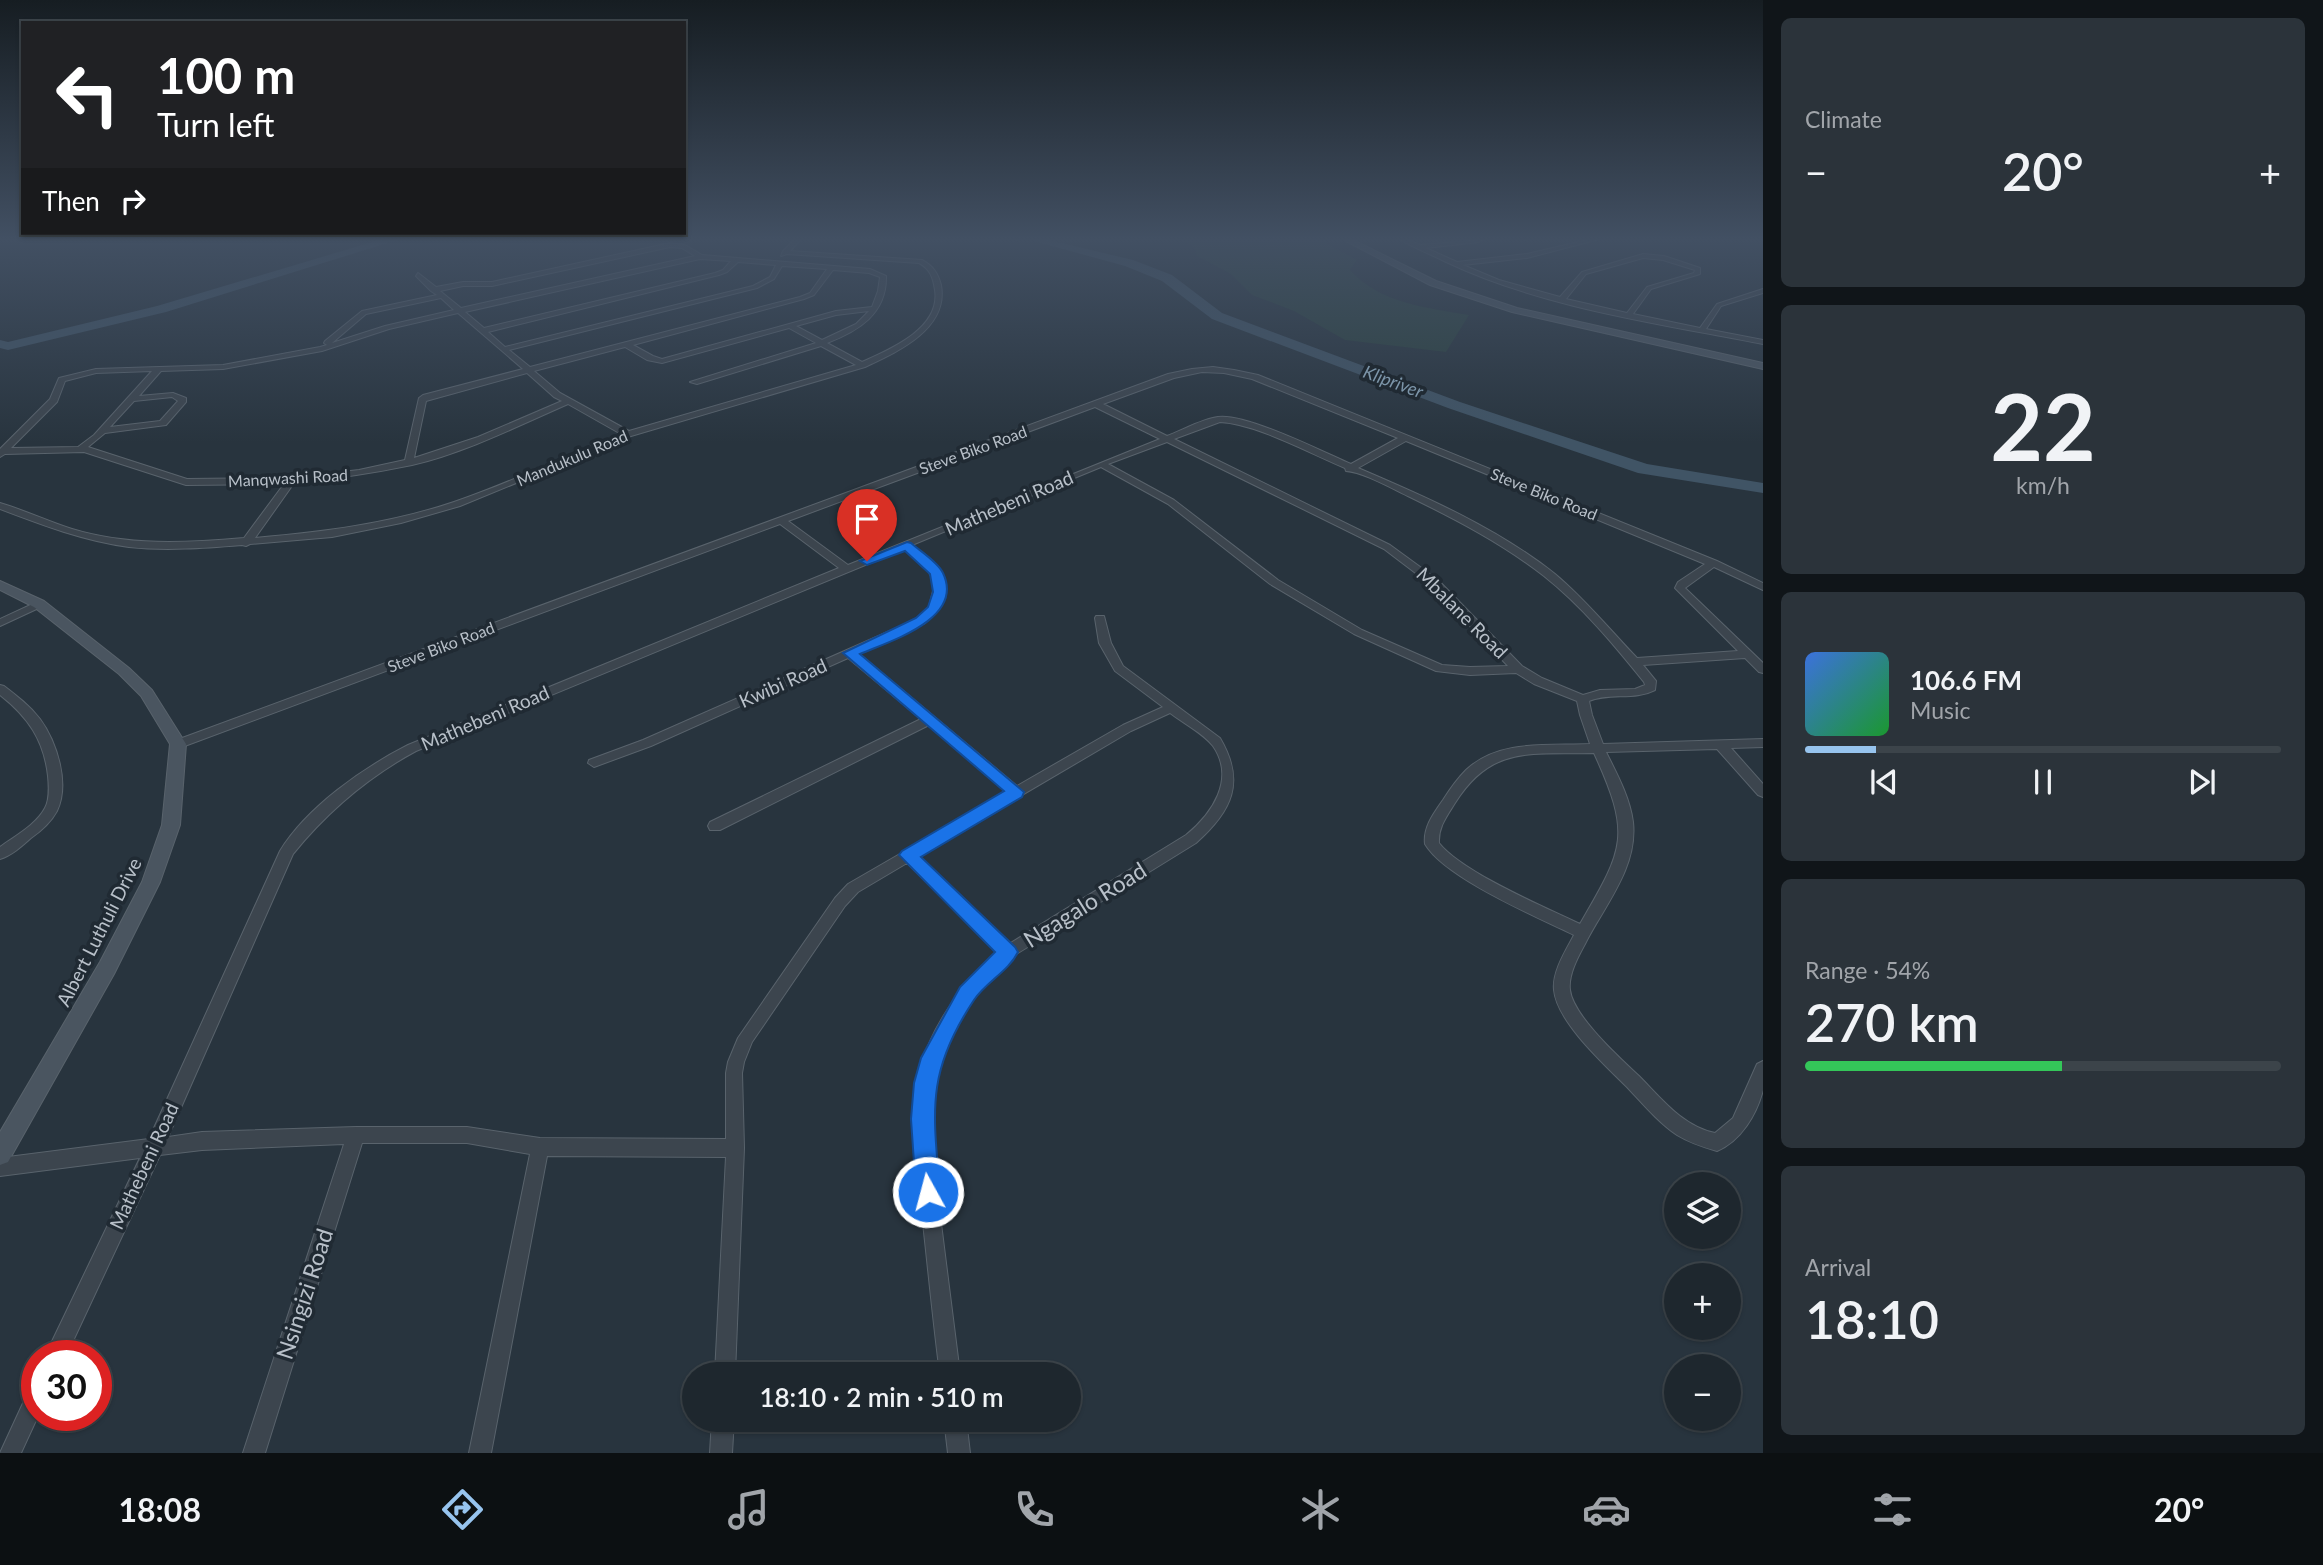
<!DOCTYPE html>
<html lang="en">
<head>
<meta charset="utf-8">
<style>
	:root { --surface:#1e272e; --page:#2b333a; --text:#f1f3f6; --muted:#a1a5aa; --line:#3c444a; --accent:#97c4ee }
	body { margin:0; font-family:Lato,sans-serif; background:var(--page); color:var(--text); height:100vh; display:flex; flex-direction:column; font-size:26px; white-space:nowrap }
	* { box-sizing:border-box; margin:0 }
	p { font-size:23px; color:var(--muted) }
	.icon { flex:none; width:38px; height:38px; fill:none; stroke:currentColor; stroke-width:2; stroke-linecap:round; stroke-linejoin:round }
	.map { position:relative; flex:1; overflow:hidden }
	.sheet { display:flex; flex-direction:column; gap:18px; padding:18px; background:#101519; width:560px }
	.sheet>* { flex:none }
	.top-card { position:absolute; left:21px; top:21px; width:665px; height:214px; border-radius:0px; box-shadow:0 2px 5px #0004,0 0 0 2px var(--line); background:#202124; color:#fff; overflow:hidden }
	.tools { position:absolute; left:1664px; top:1172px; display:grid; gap:14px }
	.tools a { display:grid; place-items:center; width:77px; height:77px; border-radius:50%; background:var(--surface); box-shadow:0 2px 5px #0004,0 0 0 2px var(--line); font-size:35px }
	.speed { position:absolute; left:21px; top:1340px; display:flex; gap:14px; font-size:35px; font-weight:700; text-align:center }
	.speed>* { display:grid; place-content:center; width:91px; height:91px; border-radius:50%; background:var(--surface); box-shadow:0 2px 5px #0004,0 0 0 2px var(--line); line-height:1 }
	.speed .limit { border:10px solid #d22; background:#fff; color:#111 }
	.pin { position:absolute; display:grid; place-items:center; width:60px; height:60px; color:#fff; margin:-72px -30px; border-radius:50% 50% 50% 0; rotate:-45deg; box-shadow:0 0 7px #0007 }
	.pin .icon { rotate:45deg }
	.me { position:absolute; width:77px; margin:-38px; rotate:353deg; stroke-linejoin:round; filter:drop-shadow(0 0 5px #0008) }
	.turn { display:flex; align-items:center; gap:24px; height:147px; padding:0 21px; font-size:32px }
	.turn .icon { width:91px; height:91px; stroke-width:2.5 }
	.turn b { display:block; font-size:49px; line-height:60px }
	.then { display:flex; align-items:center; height:66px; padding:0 21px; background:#0003; gap:14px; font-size:26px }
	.big { font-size:52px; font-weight:600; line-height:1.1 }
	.sheet .tile { flex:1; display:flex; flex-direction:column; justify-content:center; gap:10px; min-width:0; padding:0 24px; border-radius:10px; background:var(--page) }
	.sheet .dial { align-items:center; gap:0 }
	.dial b { font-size:91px; line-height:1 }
	.song { display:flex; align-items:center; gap:21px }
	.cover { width:84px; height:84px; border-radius:10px; background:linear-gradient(135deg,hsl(220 70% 55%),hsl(130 70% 35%)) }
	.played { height:7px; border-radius:4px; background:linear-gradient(90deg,var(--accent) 15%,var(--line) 15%) }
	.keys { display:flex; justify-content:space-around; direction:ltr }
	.heat { display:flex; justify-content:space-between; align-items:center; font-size:38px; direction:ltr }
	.charge { height:10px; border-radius:5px; background:linear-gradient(90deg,#34c759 54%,var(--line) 0) }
	.trip { position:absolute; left:682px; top:1362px; width:399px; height:70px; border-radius:35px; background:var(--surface); box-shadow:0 2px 5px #0004,0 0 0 2px var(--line); font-weight:600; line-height:70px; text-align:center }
	.dock { display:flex; height:112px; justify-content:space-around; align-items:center; background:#0c1012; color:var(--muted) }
	.dock .icon { width:49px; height:49px }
	.dock .current { color:var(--accent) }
	.dock b { font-size:32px; color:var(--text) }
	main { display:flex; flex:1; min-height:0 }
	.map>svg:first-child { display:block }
	.green { fill:#2b413f }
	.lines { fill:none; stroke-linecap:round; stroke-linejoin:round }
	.river { fill:#405465; fill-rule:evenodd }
	.street-casing { stroke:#59636c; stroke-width:2 }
	.secondary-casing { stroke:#59636c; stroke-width:2 }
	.street { fill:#3c454e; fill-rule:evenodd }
	.secondary { fill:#4a5560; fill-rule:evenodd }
	.route { fill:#1a73e8; stroke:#114b97; stroke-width:2 }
	.labels { text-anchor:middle; stroke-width:7; stroke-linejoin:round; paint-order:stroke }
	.far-street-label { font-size:16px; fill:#b8c0c9; stroke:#202a33 }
	.far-water-label { font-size:18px; font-style:italic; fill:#7c95a9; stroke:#202a33 }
	.street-label { font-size:19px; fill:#b8c0c9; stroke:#202a33 }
	.near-street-label { font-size:23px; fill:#b8c0c9; stroke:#202a33 }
</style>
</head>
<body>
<main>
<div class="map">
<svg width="1763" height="1453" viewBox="0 0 1763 1453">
	<rect width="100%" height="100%" fill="#28343e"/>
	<path class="green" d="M1181,240H1320L1357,260L1350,270C1379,303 1428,308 1469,315L1446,352L1345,340L1294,311L1252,295L1231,274L1197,256L1194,247Z"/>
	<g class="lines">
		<g class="river">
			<polygon points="379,240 397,240 166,312 8,350 0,348 0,340 8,342 157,306"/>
			<polygon points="1030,240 1049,240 1133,260 1172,275 1222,313 1460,402 1647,464 1763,483 1763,493 1638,473 1448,408 1212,319 1162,281 1125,266"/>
		</g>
		<defs>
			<g id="street">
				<path d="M794,240H800L790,251L922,260C933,266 938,273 941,285C949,329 897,352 865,367L631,436L460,506L401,523L332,537L250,544L246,546L242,545C205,548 166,551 129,547C84,541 42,525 0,509V503C24,510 47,521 72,529C127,546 187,543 244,538L284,484L186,485L84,452L5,454L0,457V449L50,399L59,378L96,369L223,365L320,347L327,345L324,343L325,341L362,311L437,295L431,291L416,276L418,273L436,287L463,282H492L670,243L685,245L702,255L870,269L886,276C887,314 858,331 827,343L862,362C891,349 941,328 935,290C933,277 930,269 919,263L787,254L781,256L783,251ZM670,247L682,248L695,256L461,308L440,291L463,286H492ZM700,259L731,261L723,270L715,273L484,328L465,312ZM738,262L776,265L770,277L753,286L505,347L488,332L719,275L727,272ZM782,266L827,269L810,293L800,297L530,367L509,350L757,288L774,279ZM833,270L869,273L880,277L878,291L872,307L836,311L662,359L653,356L633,345L804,299L814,295ZM441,298L454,310L385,326L332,343L366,314ZM869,311L856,324L822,340L796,326L836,315ZM458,313L523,369L423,395L419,398L405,460L359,470L291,478L187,479L88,447L105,433L166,425L186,402V398L173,393L139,396L161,371L223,369L322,351L389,329ZM789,328L816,343L690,382L697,384L821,346L856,365L629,431L560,393L534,371L625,347L647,360L662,363ZM152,371L94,435L78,447L11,448L57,402L65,381L96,373ZM527,373L554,397L562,401L478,437L414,458L426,401ZM172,397L178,401L160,421L110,427L134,401ZM568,404L621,434C566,456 510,483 454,502C389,524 322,532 255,538L294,483C333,479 373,473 412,465C464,453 518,426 568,404Z"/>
				<path d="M1401,240H1408L1420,245L1482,240L1479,242L1426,248L1457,262L1527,254L1587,240H1596L1527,258L1463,265L1499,280L1560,297L1582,272L1643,254L1664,256L1700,268V274L1651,289L1633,314L1700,328L1717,304L1763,289V293L1721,306L1706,329L1763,340V344C1656,323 1543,308 1444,261C1430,254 1414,248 1401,240ZM1643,258L1663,260L1695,270L1694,273L1647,287L1627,313L1566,299L1586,274Z"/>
				<path d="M1213,367L1234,370L1258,375L1717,561L1763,583V590L1714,567L1685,588L1763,663V673L1759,672L1745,658L1643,665L1656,681L1655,690C1634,701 1611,692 1589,701L1592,715L1603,744L1763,739V747L1731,748L1763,784V797L1758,795L1717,749L1606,752C1617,774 1630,798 1633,822C1638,868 1604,906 1585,944C1578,957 1568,975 1570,990C1573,1016 1620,1058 1639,1076C1661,1098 1682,1126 1715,1133L1733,1118L1757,1064L1763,1061C1763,1070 1763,1081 1763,1090C1757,1114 1741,1141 1717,1151C1703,1147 1690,1143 1677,1135C1658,1122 1643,1104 1627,1087C1605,1065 1557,1022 1554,990C1552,972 1566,950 1574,935C1537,917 1445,878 1425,844C1423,827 1434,813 1443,800C1450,789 1457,779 1466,770C1499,739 1549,746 1590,744L1580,715L1577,701L1534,684L1516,673L1470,675L1436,671L1354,634L1270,584L1168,504L1101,467L912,545L933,562L945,583L939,608L925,623L858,653L1017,786L1123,725L1163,707L1115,671L1099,643L1095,618L1096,616H1104L1111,643L1123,666L1220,738C1246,782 1232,811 1196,843L1013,956L976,995L946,1040L935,1070L932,1087L930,1123L933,1160L960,1374H940C933,1321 928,1267 922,1214C918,1184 913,1154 913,1124C912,1054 948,997 998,952L907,863L858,892L845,906L752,1042L744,1062L742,1073L744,1148L735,1374H715L726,1157L547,1156L491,1453H469L530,1154L467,1143H362L265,1453H243L344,1144L202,1150L160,1155L66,1356H45L140,1158L0,1176V1158L149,1139L280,851C307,807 363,768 408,745L839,568L780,524L182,747H174L172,744L174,741L1168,374L1192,369ZM1202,372L1224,373L1252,379L1398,438L1351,464C1323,452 1246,413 1218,417C1202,419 1183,430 1167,436L1103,404L1174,378ZM1095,407L1160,439L848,565L788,521ZM1220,422C1257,424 1309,453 1345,468L1346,471C1363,472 1393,489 1410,497C1457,520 1503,544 1544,576C1582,606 1614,645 1644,682L1645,685L1635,689L1600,690L1583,695L1542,678L1522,666L1438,580L1390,545L1174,439ZM1406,441L1705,564L1678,582L1675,588L1738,651L1637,658C1610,630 1585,599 1555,574C1497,528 1426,497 1358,468ZM1167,442L1384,549L1430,584L1508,666L1470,667L1442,665L1362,630L1278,580L1174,500L1108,464ZM904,549L925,566L935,583L929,607L917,619L643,740L589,760L588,763L594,767L651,746L848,658L921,719L710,822L708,826L710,830H720L929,725L1007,792L848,884L835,898L738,1038L728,1062L726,1073V1139L540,1138L467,1127H356L202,1132L168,1137L293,854C328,811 368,777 416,751ZM1170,713C1183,723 1203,733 1213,746C1236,779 1212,814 1186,835L1009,944L918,856L1131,731ZM1594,753C1632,836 1624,848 1580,924C1544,907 1462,872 1439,843C1438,827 1447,816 1455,803C1492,744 1532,755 1594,753Z"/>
				<polygon points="39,601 44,604 43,606 0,626 0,619"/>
				<path d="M0,685L4,686C17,696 30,706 40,719C57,742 70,784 57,811C51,822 41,831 31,838C22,846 11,856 0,859V847C15,836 36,825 45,808C50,799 49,786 48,776C44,740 28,717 0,695Z"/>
				<polygon points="37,1385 37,1416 38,1416 21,1453 0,1453 30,1388"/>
				<polygon points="712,1419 734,1419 732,1453 710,1453"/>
				<polygon points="944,1419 966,1419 970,1453 948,1453"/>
			</g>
			<g id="secondary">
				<polygon points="1344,240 1353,240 1436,281 1517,308 1763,363 1763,369 1512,312 1430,285"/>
				<polygon points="0,581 44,601 129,668 152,690 186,744 180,825 160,882 114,974 8,1162 0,1165 0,1132 100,962 142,882 162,825 170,744 141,696 119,674 34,607 0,590"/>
			</g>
		</defs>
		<use href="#street" class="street-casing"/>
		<use href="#secondary" class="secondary-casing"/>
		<use href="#street" class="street"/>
		<use href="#secondary" class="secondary"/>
	</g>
	<linearGradient id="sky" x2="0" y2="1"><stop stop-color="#161d22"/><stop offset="0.54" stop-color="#425063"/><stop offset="1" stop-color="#425063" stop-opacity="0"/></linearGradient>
	<rect width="1763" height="443" fill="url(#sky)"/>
	<path class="route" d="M907,542L911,543C920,551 938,562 943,573C965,619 890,641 860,654L1024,792L1022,797L921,857L1015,947L1018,952C1009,971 986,982 974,1000C926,1072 933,1110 940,1192L937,1200L928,1204L920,1200L916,1192L911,1119L914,1083L921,1058L960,987L995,952L899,855L902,851L1004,791L843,653L916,618L928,607L933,592L930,574L905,551L867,565L860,561Z"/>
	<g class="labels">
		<g class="far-street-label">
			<text transform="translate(973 450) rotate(-20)" y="6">Steve Biko Road</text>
			<text transform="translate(572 458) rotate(-23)" y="6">Mandukulu Road</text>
			<text transform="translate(288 478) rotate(-3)" y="6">Manqwashi Road</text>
			<text transform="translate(1544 494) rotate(22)" y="6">Steve Biko Road</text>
			<text transform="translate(441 647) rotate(-21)" y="6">Steve Biko Road</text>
		</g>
		<g class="far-water-label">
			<text transform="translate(1393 382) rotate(20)" y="6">Klipriver</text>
		</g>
		<g class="street-label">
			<text transform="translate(1009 503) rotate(-23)" y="7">Mathebeni Road</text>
			<text transform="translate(1462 613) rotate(45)" y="7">Mbalane Road</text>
			<text transform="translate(783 683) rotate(-24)" y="7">Kwibi Road</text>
			<text transform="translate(485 718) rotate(-23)" y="7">Mathebeni Road</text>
			<text transform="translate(99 932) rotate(-63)" y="7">Albert Luthuli Drive</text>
			<text transform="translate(144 1166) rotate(-65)" y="7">Mathebeni Road</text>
		</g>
		<g class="near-street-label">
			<text transform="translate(1085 905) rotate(-32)" y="8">Ngagalo Road</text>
			<text transform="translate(305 1294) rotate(-72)" y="8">Nsingizi Road</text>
		</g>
	</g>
</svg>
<div class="tools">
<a><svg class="icon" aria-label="layers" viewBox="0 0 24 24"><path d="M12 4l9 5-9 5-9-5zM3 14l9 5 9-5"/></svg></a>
<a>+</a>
<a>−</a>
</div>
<div class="speed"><div class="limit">30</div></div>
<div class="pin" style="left:867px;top:561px;background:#d93025"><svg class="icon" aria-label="arrive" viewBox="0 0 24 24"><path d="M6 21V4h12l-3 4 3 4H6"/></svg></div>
<svg class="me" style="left:928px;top:1192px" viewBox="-20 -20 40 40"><circle r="17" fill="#1a73e8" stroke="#fff" stroke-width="3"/><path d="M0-11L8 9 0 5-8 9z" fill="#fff"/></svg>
<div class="trip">18:10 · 2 min · 510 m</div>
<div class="top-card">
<div class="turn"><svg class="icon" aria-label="left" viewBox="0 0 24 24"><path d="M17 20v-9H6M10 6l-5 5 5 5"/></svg><div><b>100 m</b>Turn left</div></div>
<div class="then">Then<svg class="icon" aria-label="right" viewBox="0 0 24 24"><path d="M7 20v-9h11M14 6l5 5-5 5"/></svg></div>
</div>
</div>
<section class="sheet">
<div class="tile"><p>Climate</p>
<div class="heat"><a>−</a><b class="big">20°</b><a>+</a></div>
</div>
<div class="tile dial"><b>22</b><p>km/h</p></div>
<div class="tile">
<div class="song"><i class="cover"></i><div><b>106.6 FM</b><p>Music</p></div></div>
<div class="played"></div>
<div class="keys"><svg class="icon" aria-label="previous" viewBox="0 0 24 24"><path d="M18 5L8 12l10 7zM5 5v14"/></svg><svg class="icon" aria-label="pause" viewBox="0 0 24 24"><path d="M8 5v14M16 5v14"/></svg><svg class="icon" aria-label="next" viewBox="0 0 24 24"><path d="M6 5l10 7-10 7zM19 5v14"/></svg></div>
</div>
<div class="tile"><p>Range · 54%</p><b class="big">270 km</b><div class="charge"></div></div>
<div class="tile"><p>Arrival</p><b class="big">18:10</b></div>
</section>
</main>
<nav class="dock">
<b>18:08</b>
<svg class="icon current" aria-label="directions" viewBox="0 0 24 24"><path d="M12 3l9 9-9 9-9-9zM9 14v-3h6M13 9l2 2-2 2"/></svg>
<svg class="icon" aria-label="music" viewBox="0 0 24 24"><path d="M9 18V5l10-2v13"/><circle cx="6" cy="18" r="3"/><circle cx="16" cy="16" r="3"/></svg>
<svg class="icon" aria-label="phone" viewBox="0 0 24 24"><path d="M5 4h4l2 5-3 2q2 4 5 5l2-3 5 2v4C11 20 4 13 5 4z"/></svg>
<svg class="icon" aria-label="climate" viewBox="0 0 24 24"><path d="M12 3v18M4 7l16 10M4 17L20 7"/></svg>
<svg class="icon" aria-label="car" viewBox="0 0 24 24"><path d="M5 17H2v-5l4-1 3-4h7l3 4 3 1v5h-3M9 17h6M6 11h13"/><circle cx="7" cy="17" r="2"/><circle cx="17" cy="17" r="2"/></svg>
<svg class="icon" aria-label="filters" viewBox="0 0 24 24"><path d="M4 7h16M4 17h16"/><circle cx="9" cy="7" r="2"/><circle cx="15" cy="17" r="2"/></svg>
<b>20°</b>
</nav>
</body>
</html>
